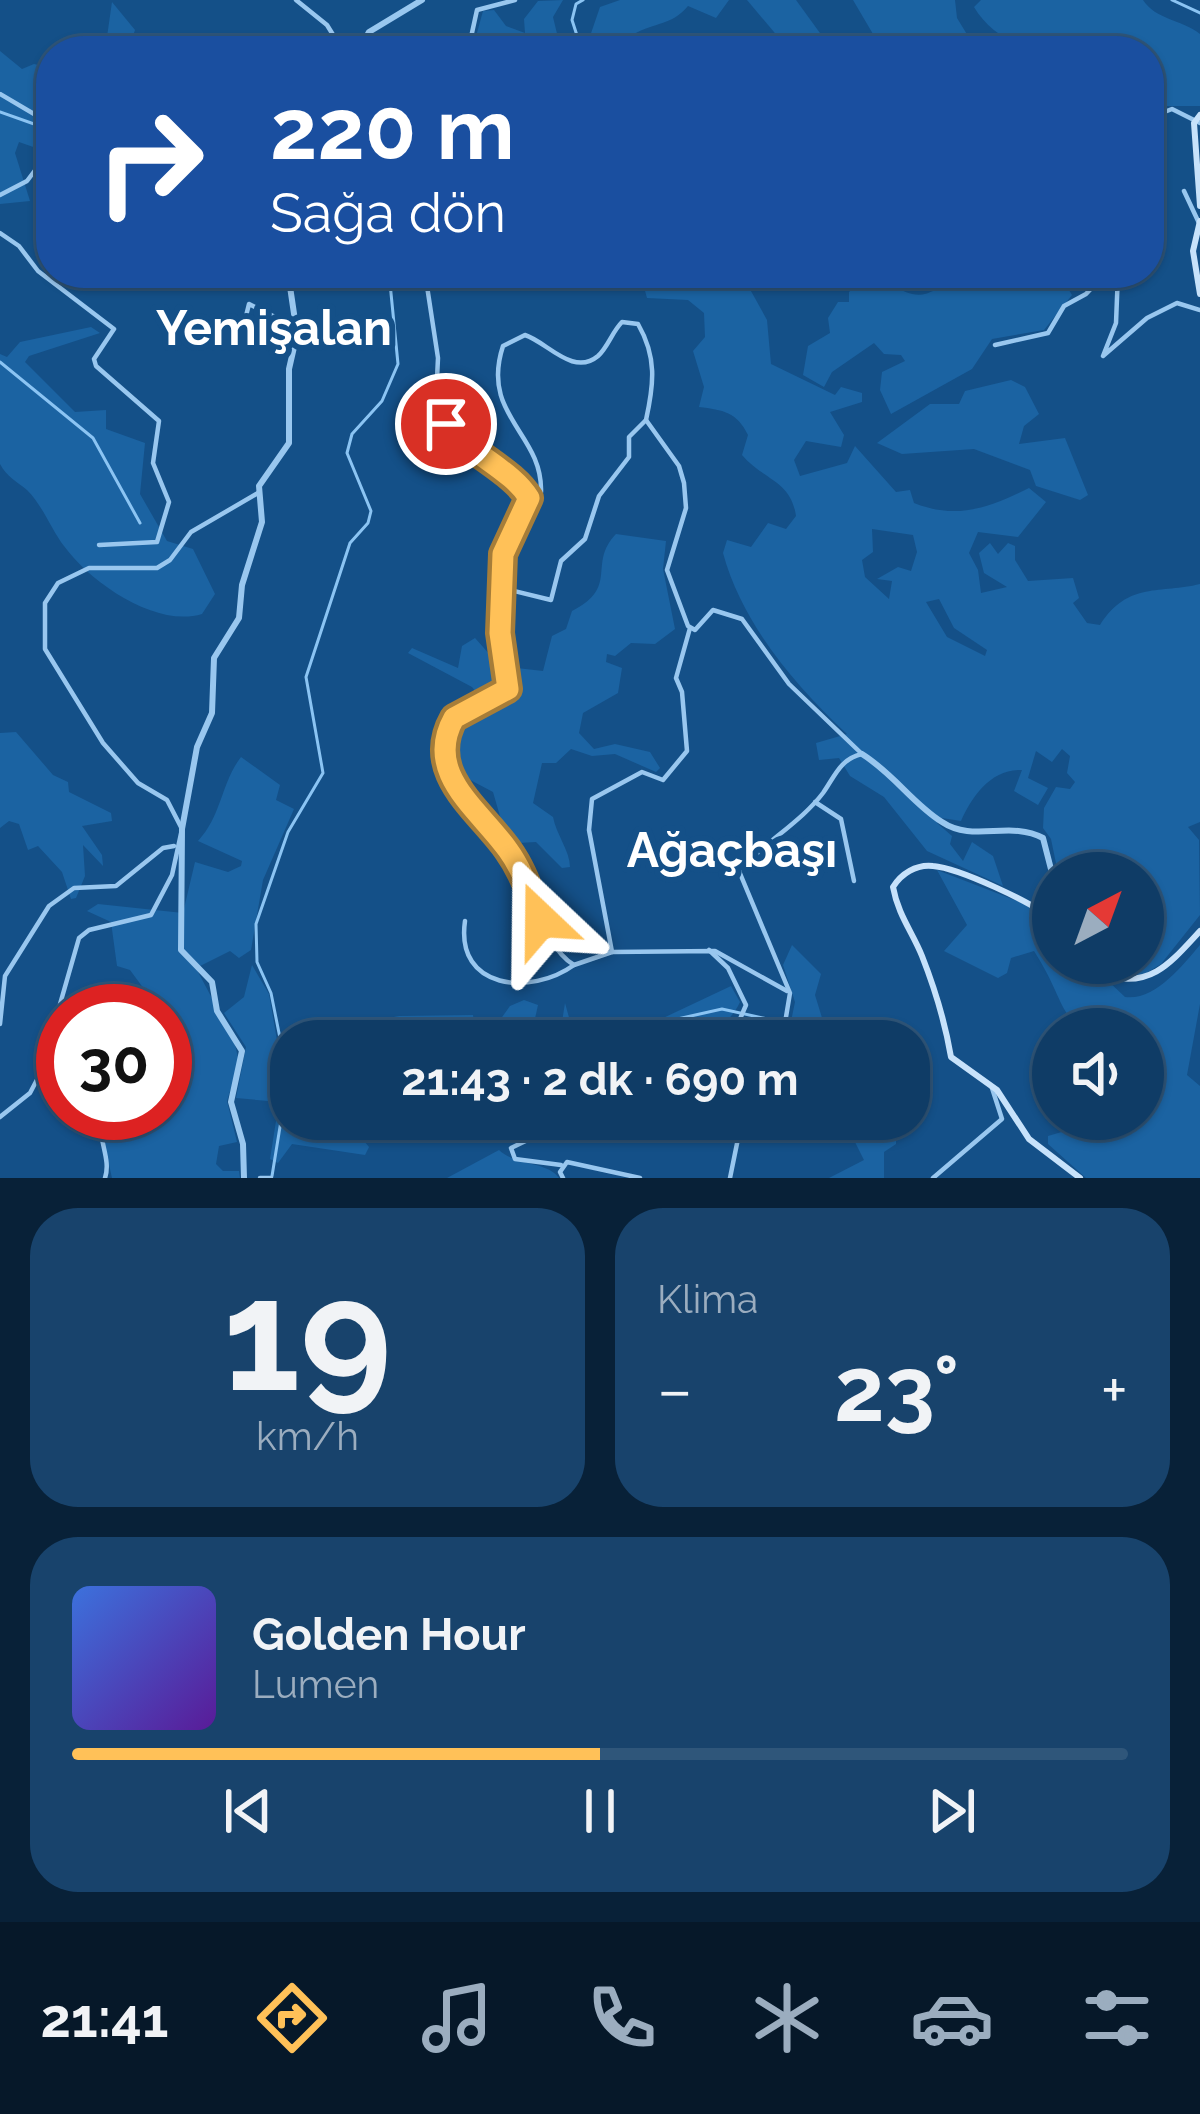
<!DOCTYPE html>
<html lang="tr">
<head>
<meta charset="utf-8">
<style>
	:root { --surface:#0f3c66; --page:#18436c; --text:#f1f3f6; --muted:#9badbf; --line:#2f567a; --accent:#ffc158 }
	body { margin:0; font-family:Raleway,sans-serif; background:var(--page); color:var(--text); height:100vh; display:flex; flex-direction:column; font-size:45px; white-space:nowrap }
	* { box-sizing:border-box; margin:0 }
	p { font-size:39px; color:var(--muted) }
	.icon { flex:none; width:66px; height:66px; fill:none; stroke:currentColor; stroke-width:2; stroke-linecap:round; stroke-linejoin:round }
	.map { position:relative; height:1178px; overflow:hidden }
	.drawer { display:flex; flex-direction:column; gap:30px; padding:30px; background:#082138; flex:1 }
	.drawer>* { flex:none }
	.guide { position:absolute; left:36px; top:36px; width:1128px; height:252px; border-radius:48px; box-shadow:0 3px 9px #0004,0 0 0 3px var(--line); background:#1a4fa0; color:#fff; overflow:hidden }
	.needle { width:78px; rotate:41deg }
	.fabs { position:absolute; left:1032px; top:852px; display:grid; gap:24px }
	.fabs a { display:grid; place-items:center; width:132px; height:132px; border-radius:50%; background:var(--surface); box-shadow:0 3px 9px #0004,0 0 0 3px var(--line); font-size:60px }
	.speed { position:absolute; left:36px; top:984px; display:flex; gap:24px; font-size:60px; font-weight:700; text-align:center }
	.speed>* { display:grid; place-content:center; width:156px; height:156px; border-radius:50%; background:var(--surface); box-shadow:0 3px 9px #0004,0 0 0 3px var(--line); line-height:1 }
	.speed .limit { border:18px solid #d22; background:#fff; color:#111 }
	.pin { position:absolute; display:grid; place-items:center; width:102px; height:102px; color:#fff; margin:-51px; border:6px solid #fff; border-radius:50%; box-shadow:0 3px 12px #0007 }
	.me { position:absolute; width:132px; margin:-66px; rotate:337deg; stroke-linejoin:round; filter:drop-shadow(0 0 9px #0008) }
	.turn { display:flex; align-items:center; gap:42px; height:252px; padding:0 36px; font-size:54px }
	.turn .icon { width:156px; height:156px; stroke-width:2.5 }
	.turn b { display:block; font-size:84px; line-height:102px }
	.big { font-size:90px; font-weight:700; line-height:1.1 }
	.drawer .widget { flex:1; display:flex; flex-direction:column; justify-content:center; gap:18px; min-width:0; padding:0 42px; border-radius:48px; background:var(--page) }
	.drawer .dial { align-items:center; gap:0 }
	.dial b { font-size:156px; line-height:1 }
	.song { display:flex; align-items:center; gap:36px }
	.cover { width:144px; height:144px; border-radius:18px; background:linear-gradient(135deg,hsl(220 70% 55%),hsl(270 70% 35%)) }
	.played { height:12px; border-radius:6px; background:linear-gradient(90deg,var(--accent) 50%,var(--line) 50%) }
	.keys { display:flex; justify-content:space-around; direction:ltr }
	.heat { display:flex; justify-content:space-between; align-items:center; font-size:66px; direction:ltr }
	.drawer .tiles { flex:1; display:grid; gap:30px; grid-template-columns:1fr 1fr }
	.widget:last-child { grid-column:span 2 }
	.trip { position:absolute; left:270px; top:1020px; width:660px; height:120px; border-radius:48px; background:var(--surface); box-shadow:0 3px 9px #0004,0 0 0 3px var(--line); font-weight:700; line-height:120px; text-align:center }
	.dock { display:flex; height:192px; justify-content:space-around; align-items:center; background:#061829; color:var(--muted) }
	.dock .icon { width:84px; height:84px }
	.dock .selected { color:var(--accent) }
	.dock b { font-size:54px; color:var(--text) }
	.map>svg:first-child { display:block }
	.green { fill:#1b63a2; fill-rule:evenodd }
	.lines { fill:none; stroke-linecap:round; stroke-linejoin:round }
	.stream { stroke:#8bc4f3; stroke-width:3 }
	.minor { stroke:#99c7ef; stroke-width:4.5 }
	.tertiary { stroke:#99c7ef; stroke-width:6 }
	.secondary { stroke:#c7e2fb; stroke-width:6 }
	.route-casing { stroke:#a67d39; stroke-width:30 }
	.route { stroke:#ffc158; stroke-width:21 }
	.labels { text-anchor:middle; stroke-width:12; stroke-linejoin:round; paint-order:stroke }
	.quarter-label { font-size:48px; font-weight:bold; fill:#fff; stroke:#145088 }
</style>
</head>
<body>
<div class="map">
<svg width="1200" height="1178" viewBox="0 0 1200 1178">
	<rect width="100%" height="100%" fill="#145088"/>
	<g class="green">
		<polygon points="563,0 553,17 560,46 555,51 472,51 483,11 494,10 506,26 525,33 524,19 538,1"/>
		<path d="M620,0H729L716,18L688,6C671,26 655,22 634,34L635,49L593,51L587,45L600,7Z"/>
		<polygon points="747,0 796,0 833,51 790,51"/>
		<polygon points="853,0 955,0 957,18 968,36 945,38 935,51 883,51"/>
		<path d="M981,0H1143C1156,20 1181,19 1200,34V106H1163L1149,113V51C1089,51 1010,67 974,7Z"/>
		<polygon points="112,2 135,30 128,51 105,51"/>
		<polygon points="0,51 22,69 34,64 48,67 51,145 39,149 19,142 15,153 30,201 0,204"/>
		<path d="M640,273H741L767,320L771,364L835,395L841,387L862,393V402L830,412L844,435L841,447L806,441L794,460L800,476L847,463L855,446L896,492L910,490L914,503C957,520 989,508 1029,488L1046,502L1018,537L978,532L969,553L978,570L981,593L1007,587L984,573L979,553L990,543L998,554L1008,543L1015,546V560L1028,581L1073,578L1079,598L1073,603L1087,623L1100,625C1128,581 1161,594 1200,584V822L1188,827L1199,840L1200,915L1161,964L1143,975L1109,974L1100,963H1143V873H1058L1051,839L1043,828L1044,808L1056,787L1070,789L1075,782L1067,773L1070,756L1062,749L1052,762L1036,751L1028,778L1048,788L1038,805L1014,791L1022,770C992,768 972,796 961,821L942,818L937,823L952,836L950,844L963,861L972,842L993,856L1003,886L927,851L884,797L850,776L839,758L819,760L816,743L847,734C793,683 742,623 723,553L727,540L751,547L768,523L786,529L796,516C791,480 763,480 742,455L748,435C737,412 723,410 699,407L704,387L693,351L705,337L704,313L688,300L647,298ZM872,529L913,535L917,552L911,571L898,567L877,579L892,581L889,599L865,577L862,560L873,552ZM939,599L954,628L987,650L985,656L947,637L926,602Z"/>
		<path d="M927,273L963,279L965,273H984L996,281L995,273H1070L1063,280L1072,295L1044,330L992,339L972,369L891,414L880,390L882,372L905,361L901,355L884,354L874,343L832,372L824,387L803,375L808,346L830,333L828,318L838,302H849V292L858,284L869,291L892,285C910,295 919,299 937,289Z"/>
		<path d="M91,327L100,333L29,356L25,362L75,412L106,410V429L145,443L140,494L167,541L193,549L215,594L202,614C156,628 91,583 64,546C51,529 43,506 27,490C16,481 7,477 0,464V354L7,357L20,342Z"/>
		<polygon points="1011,380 1025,387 1039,414 1024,426 1019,444 1065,438 1088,495 1080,500 1036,486 1030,470 974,449 902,454 877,443 930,404 959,404 965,391"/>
		<path d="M616,534L666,541L663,569L675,629L655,644L631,643L615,656L607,654L606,662L622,668L618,693L583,713L579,733L594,749L615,744L650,752L660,768L656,772L615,754L592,756L571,749L556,763H542L533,803L553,817C556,834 570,851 570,867L562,868L536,842L518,843L506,837L493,792L457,773L461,729L479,696L472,687L408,653L412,648L458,668L462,646L475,638L500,666L543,671L552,636L566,629L572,611C620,587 587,564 616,534Z"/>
		<polygon points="16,732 53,775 68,782 69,792 111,813 112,821 82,826 102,855 103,866 83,845 85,876 76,898 71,899 62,872 38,846 28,850 19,824 9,821 0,828 0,733"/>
		<path d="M241,757L280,785L276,800L294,809L263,880L251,950L239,958L230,951L196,968L234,1040L239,1062L227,1101L237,1142L219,1146L216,1164L223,1171H239L240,1178H112L103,1138L107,1113H165V1011H135L132,997L147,993L130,970L117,966L111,922L87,911L98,904L183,913L195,862L228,872L241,866L242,861L198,841C222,815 221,783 241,757Z"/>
		<path d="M937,870L1033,907L1053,928V963H1089L1125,997C1155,1001 1182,966 1200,945V1004L1187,1075L1200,1086V1178H1086L1048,1144V1136L1065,1131L1070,1119H1143V1029C1047,1029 1078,1020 1034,951L1011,958L1007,973L998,978L944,951L967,925Z"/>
		<polygon points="792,945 821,974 815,995 823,1021 848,1033 852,1022 861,1020 884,1041 787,1041 795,1002 783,965"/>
		<polygon points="252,965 269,994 281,1063 276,1070 280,1073 291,1063 291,1119 346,1119 369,1147 365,1155 292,1144 278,1163 270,1159 279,1102 236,1098 246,1047 224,1013 244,997"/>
		<path d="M731,986L740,1002C713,1061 613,1041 559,1041L565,1003L570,1021L582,1026L589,1040L632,1024L642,1028Z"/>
		<polygon points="524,1000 538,1005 530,1041 485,1041 510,1006"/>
		<polygon points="473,1015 476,1041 347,1041 357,1024 399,1016"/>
		<polygon points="505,1119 589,1119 559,1121 504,1143"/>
		<polygon points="824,1119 896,1119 896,1144 884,1152 884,1178 829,1178 864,1160 853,1138"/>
		<path d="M499,1150C516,1166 547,1161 559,1178H447Z"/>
	</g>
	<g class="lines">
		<g class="stream">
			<polyline points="1172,0 1200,13"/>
			<polyline points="582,51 572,20 576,4 583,0"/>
			<polyline points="0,112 51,130"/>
			<polyline points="0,362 93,438 140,523"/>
			<polyline points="620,1041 664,1022 722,1009 863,1040"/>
			<polyline points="272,1176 286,1090 284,1058 271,993 257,962 256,924 288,832 323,773 306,677 350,543 368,523 371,511 347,453 352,434 382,401 398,364 389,273"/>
		</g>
		<g class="minor">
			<polyline points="296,0 327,25 343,51"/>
			<polyline points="468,51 477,10 515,0"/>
			<polyline points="0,94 51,124"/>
			<polyline points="1149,118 1172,109 1200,123"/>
			<polyline points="1184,191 1199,223"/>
			<polyline points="0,195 27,181 51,149"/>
			<polyline points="0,233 19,246 38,271 114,329 94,359 96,366 159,421 153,463 169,502 157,542 99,545"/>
			<path d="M425,273L438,358L436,399L446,424L486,465L519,480L531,501L541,492C543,433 480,416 503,346L525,335C547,342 573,377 598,356C608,347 612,332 622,322L638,324C657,357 654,384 646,420L679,466L684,483L686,508L667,570L688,626L695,630L713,610L742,619L789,684L862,754C840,759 835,776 823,793C802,821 764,843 739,871"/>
			<polyline points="1118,273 1116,323 1103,356 1147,318 1177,303 1200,310"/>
			<polyline points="255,337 246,316 249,304 283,321 294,319"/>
			<polyline points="995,345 1048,333 1064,306 1086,294 1106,273"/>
			<path d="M528,500L503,554L500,633L508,689L454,718C443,737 441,751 448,771C461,809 500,835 520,869C538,898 543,946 574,965L612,952L589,830L592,799L642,772L663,780L687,751L682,692L676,678L690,628"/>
			<polyline points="502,588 551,600 561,561 585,539 599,496 629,457 629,437 646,420"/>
			<polyline points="815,802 841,819 854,881"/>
			<polyline points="677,856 695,865 709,859 739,871 790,993 782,1041"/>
			<path d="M465,921C455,990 531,996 574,965"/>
			<polyline points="612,952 715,951 787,991"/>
			<polyline points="95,1011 120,1000 130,1011"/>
			<polyline points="0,1024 5,976 49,906 74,888 116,886 163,848 174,846"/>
			<polyline points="701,1041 740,1019 746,1005 728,968 709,950"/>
			<path d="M103,1113C95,1137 112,1157 105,1178"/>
			<polyline points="0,1117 30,1093 40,1074 79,938 89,930 151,915 172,875 182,829 167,800 138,783 103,743 45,649 45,603 58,583 89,568 157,568 170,560 191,532 258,493"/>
			<polyline points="561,1165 515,1159 511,1148 563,1123 604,1119"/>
			<polyline points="260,1178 271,1178"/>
			<polyline points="563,1178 560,1172 567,1162 640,1178"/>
			<polyline points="730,1178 742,1119"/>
			<polyline points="933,1178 1002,1119 992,1088"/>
		</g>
		<g class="tertiary">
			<polyline points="359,51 369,32 422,0"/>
			<path d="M862,754C894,774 913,804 942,822C973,843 1010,820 1043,838L1053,877"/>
			<polyline points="244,1178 243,1144 231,1102 242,1051 217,1011 212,982 181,950 182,829 197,747 212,713 214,658 239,618 242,585 262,522 259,486 289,443 289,369 297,334 288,273"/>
		</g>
		<g class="secondary">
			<polyline points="1200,115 1194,123 1200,206"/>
			<polyline points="1200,221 1193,251 1200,294"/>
			<path d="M1053,920C1034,903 959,868 933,866C916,864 901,874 893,887C898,915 913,933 922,956C935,989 945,1022 951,1057L997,1090L1029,1139L1080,1178"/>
			<path d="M1095,963L1108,976C1152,988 1172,961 1200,931"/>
		</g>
	</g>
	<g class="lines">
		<defs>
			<path id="route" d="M446,424C473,456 512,470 529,498L503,554L500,633L508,689L454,718C423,773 479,809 508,850C524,872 530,895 541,920"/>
		</defs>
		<use href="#route" class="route-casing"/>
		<use href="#route" class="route"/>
	</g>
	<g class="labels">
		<g class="quarter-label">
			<text x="274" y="345">Yemişalan</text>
			<text x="732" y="867">Ağaçbaşı</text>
		</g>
	</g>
</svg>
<div class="fabs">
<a><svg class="needle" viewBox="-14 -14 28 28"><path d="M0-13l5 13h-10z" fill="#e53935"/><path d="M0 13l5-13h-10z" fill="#9badbf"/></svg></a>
<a><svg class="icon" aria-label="sound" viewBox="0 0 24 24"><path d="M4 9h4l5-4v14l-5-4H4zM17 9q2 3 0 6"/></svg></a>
</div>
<div class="speed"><div class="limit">30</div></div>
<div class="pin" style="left:446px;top:424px;background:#d93025"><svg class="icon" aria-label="arrive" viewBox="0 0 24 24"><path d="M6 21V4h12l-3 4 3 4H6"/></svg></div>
<svg class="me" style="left:541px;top:920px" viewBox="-20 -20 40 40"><path d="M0-17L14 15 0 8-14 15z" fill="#ffc158" stroke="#fff" stroke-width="4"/></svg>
<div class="trip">21:43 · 2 dk · 690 m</div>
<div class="guide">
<div class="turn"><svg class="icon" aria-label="right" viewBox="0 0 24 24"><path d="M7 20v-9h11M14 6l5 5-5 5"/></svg><div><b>220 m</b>Sağa dön</div></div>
</div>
</div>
<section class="drawer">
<div class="tiles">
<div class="widget dial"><b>19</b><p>km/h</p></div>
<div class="widget"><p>Klima</p>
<div class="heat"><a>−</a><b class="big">23°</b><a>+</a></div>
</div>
<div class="widget">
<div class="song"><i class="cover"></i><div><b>Golden Hour</b><p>Lumen</p></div></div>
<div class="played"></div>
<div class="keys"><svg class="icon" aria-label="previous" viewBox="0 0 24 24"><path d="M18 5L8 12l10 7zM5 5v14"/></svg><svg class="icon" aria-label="pause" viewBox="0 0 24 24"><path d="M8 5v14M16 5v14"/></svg><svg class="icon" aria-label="next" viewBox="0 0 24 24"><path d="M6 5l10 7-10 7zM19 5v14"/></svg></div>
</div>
</div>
</section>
<nav class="dock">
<b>21:41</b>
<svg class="icon selected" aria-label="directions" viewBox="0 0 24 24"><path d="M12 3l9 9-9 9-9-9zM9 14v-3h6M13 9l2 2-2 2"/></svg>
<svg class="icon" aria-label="music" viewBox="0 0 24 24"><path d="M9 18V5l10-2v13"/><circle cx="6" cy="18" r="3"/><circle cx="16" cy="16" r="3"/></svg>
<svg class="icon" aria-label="phone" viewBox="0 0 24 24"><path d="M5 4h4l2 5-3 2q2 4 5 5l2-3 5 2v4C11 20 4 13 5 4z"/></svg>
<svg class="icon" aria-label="climate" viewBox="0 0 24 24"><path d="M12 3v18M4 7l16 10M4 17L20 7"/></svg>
<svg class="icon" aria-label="car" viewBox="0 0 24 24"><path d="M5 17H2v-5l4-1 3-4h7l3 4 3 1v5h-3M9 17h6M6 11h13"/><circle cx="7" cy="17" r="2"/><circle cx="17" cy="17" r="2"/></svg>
<svg class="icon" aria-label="filters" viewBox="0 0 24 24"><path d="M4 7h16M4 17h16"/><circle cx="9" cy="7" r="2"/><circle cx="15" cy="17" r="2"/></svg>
</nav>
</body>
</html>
